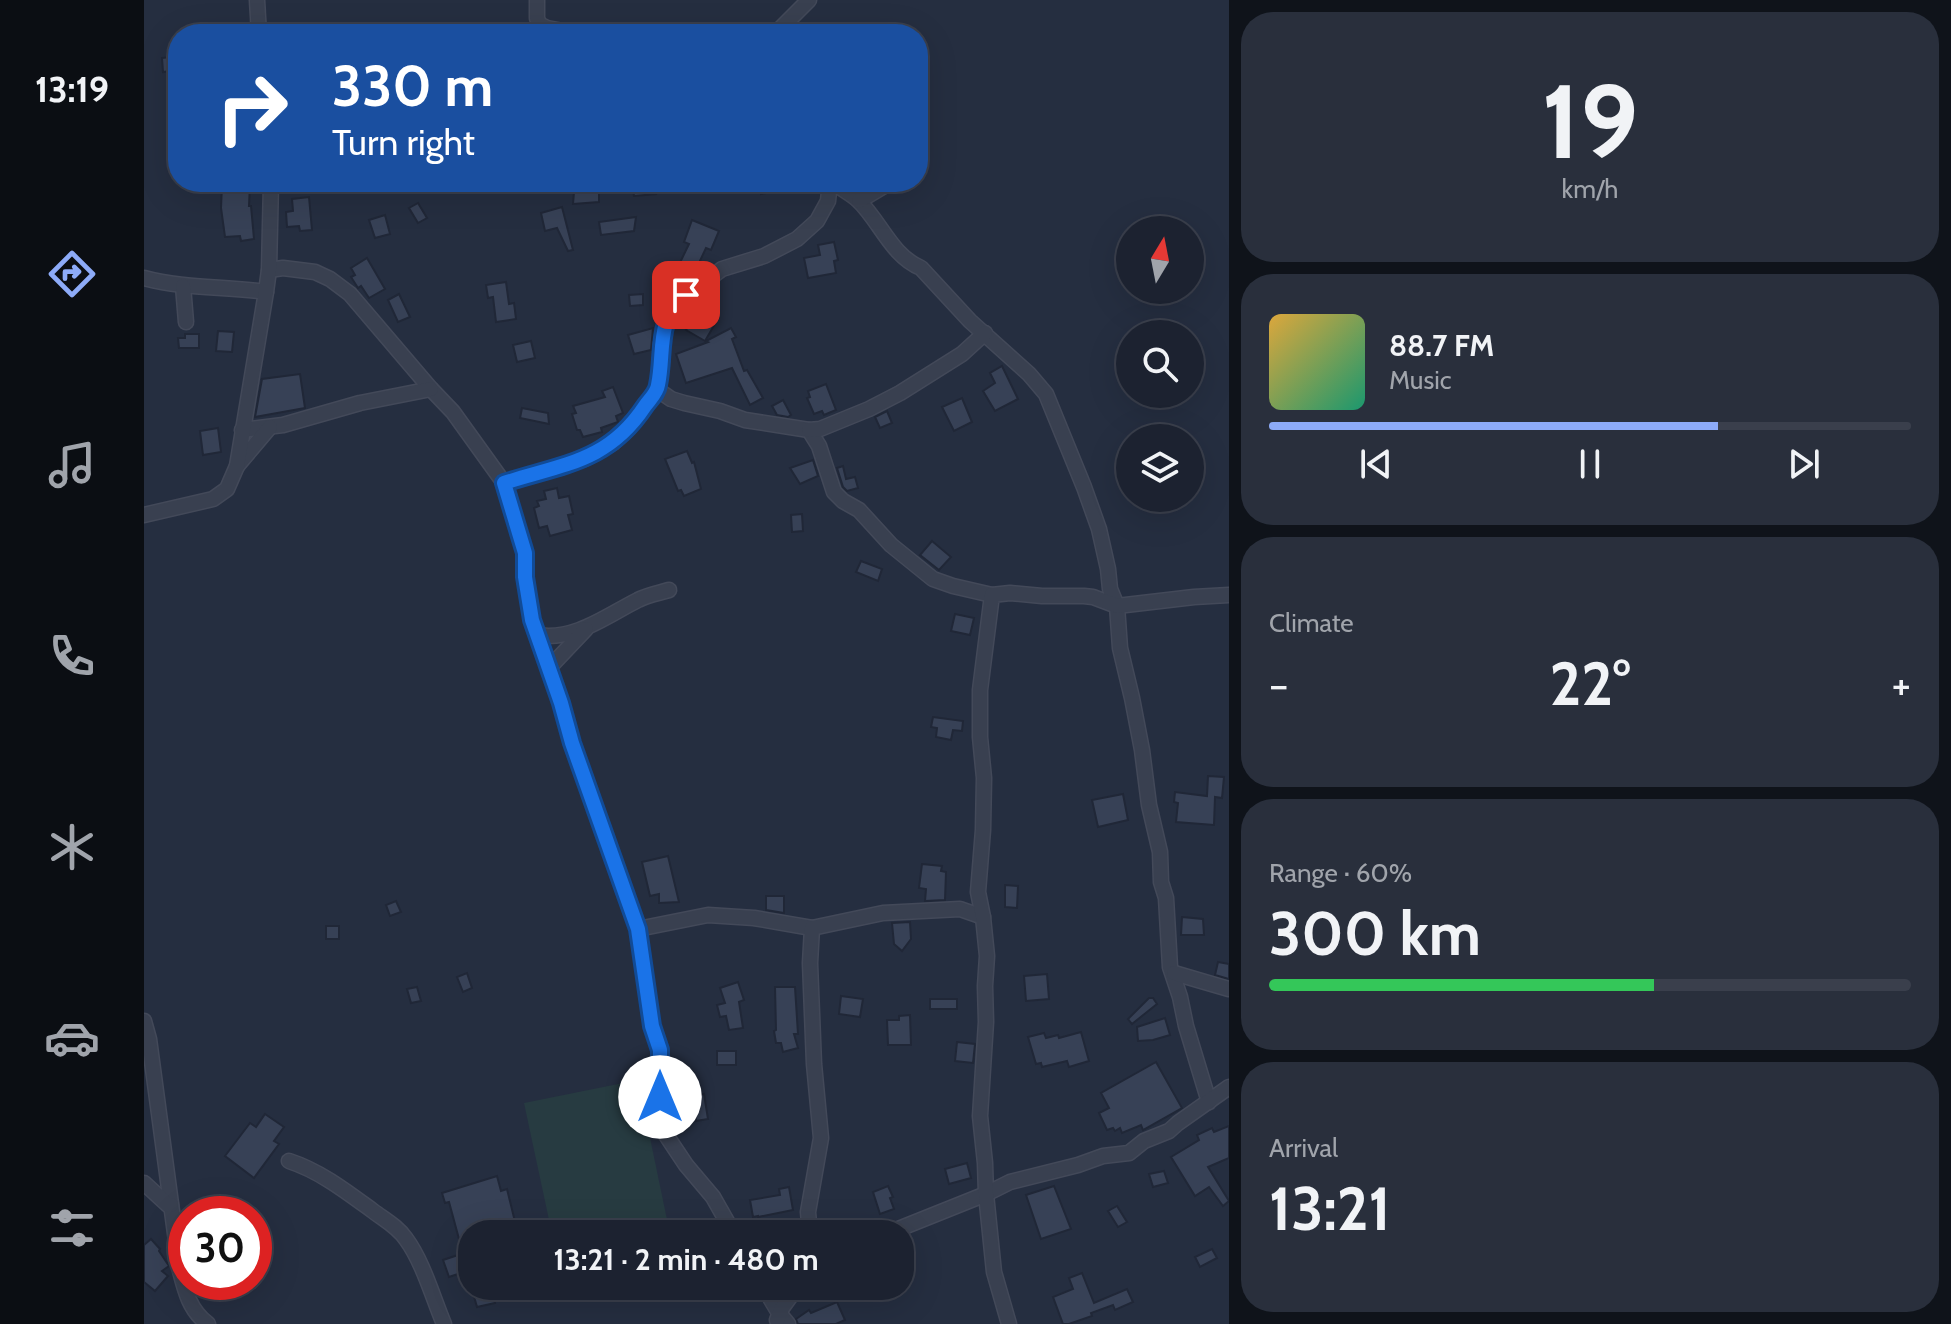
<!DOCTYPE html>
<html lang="en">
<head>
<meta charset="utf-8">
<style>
	:root { --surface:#1c2230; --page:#292f3c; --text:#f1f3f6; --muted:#a0a4ab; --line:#3a3f4c; --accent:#8dabf8 }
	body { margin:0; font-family:Cabin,sans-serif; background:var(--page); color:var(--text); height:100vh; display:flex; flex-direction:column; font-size:30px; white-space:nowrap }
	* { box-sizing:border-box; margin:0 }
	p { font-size:26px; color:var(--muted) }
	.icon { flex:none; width:44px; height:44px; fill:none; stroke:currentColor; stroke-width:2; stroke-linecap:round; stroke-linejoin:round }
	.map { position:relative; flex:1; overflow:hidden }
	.side { display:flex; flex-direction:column; gap:12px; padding:12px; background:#0f131a; width:722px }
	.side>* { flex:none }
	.top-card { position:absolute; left:24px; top:24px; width:760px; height:168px; border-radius:32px; box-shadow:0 8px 32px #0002,0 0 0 2px var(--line); background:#1a4fa0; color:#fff; overflow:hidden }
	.needle { width:52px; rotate:10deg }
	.fabs { position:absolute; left:972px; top:216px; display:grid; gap:16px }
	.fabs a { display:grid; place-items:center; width:88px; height:88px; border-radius:50%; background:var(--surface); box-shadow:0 8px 32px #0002,0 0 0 2px var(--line); font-size:40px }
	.speed { position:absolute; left:24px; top:1196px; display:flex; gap:16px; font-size:40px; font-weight:700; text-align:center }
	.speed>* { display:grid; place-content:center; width:104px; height:104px; border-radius:50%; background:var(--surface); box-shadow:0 8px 32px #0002,0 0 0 2px var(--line); line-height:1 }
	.speed .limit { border:12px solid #d22; background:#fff; color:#111 }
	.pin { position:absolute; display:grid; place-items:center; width:68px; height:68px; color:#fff; margin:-34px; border-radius:16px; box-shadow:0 4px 12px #0006 }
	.me { position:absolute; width:88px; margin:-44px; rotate:0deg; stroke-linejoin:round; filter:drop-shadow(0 0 6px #0008) }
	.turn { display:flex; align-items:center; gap:28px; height:168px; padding:0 32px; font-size:36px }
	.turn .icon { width:104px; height:104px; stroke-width:2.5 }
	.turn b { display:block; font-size:56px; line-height:68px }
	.big { font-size:60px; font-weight:800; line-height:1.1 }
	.side .widget { flex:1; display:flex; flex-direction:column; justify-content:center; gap:12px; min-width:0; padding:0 28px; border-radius:32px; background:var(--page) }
	.side .dial { align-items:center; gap:0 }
	.dial b { font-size:104px; line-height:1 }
	.song { display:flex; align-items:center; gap:24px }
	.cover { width:96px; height:96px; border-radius:12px; background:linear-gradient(135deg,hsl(40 70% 55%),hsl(160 70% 35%)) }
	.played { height:8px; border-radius:4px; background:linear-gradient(90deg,var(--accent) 70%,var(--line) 70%) }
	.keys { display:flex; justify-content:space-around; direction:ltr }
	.heat { display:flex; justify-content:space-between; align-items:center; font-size:44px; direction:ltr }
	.charge { height:12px; border-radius:6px; background:linear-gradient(90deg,#34c759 60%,var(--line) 0) }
	.trip { position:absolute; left:314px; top:1220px; width:456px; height:80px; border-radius:32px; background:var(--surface); box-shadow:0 8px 32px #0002,0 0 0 2px var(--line); font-weight:800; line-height:80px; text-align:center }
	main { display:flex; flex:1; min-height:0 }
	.dock { display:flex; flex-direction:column; width:144px; justify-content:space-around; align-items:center; background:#0b0e13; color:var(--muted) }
	.dock .icon { width:56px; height:56px }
	.dock .selected { color:var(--accent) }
	.dock b { font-size:36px; color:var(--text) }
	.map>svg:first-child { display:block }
	.green { fill:#273b41 }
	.building { fill:#374156; stroke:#202737; stroke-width:2 }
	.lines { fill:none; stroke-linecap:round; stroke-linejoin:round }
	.minor-casing { stroke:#434959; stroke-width:17 }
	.minor { stroke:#394050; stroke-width:14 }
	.route-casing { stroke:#114b97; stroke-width:20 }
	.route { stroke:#1a73e8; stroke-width:14 }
</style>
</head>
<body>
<main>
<nav class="dock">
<b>13:19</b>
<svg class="icon selected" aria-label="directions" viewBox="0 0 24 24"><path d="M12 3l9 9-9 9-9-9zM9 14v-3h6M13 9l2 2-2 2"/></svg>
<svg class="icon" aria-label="music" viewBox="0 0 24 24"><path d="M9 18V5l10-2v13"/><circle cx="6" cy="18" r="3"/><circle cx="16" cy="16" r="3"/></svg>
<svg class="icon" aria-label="phone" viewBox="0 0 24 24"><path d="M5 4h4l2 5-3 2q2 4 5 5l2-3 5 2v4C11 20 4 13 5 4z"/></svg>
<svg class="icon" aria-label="climate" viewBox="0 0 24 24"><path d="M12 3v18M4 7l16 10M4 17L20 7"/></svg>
<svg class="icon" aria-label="car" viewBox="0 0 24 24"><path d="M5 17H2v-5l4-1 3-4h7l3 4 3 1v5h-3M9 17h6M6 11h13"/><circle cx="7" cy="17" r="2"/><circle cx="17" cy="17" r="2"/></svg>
<svg class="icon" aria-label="filters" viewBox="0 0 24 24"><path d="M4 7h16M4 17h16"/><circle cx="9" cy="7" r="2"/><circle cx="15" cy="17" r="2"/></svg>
</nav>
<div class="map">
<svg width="1085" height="1324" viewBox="0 0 1085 1324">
	<rect width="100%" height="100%" fill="#252e40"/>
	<polygon class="green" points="494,1080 526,1234 408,1234 380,1103"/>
	<g class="building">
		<polygon points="34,56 34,70 19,72 18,58"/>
		<polygon points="488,182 510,182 512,194 490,196"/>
		<polygon points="615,182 652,182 653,188 617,194"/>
		<polygon points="78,184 106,185 105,206 107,206 110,239 97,241 96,236 81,237 77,208"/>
		<polygon points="455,191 455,202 429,204 430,192"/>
		<polygon points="165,197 168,230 156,231 155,226 143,227 142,212 149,211 148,199"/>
		<polygon points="274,203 283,218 274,223 265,208"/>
		<polygon points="418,207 429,250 424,251 413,228 401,231 397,213"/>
		<polygon points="241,215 246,234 231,238 225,220"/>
		<polygon points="492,217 490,231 457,235 455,222"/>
		<polygon points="548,220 575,231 567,250 562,248 547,280 544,282 530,275 545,244 540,242"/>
		<polygon points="690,242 694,260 690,261 692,273 664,278 660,258 676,255 674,245"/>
		<polygon points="223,258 241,289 225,298 217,286 214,288 207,277 211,275 207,268"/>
		<polygon points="362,282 365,304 370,303 372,319 352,322 349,297 344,298 342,285"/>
		<polygon points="255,294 266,317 254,322 244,300"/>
		<polygon points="499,294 499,305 486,306 485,295"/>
		<polygon points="556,306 575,317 561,341 542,330 546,323 542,321 551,307 554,309"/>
		<polygon points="509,328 507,350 490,354 484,335"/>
		<polygon points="587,328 592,337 588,339 600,371 603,370 619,398 606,405 588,368 542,383 532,354 564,342 562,341"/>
		<polygon points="74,331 90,332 88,352 72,351"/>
		<polygon points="41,334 55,334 55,348 35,348 34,338 41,338"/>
		<polygon points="387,341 391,358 373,362 369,345"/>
		<polygon points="858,366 874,399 851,411 839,391 851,383 846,373"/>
		<polygon points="156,374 161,408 111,417 118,379"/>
		<polygon points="682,384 692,410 680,415 678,411 670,414 663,398 666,397 664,391"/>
		<polygon points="469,387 479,413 472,416 474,422 457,428 458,432 439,437 436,430 433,430 428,414 432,413 429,406 461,397 458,391"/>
		<polygon points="818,398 828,422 810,431 798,407"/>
		<polygon points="639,400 647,415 644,417 633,415 628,406"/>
		<polygon points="378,408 404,413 405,424 376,418"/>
		<polygon points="743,411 748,423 736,428 731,417"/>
		<polygon points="74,428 77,452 59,455 56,431"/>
		<polygon points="543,451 548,463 550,462 557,489 540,496 537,490 534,491 521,459"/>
		<polygon points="669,460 674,476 656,484 646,468"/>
		<polygon points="699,466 702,479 711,477 714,488 703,491 699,487 693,468"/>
		<polygon points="413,488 415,498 425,496 429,514 424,515 428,530 406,536 403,526 395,528 390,508 395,506 393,501 402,499 400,491"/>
		<polygon points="658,514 659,531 648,532 647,515"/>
		<polygon points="788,541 807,557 795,570 776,555"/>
		<polygon points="717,561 738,569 734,581 712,572"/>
		<polygon points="811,614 830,618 826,635 807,631"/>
		<polygon points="789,717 819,721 818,731 809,730 807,740 792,737 793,728 787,727"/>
		<polygon points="1064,776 1080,777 1078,798 1071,797 1070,825 1032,822 1034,803 1030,802 1031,792 1063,796"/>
		<polygon points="979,794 984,820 954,827 948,800"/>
		<polygon points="524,856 535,902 515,903 515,894 506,896 498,862"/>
		<polygon points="778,864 798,866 797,871 802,872 801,900 781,901 782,889 775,888"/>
		<polygon points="861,885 874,886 873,908 861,907"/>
		<polygon points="622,896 640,896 640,913 622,910"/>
		<polygon points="252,901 257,912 246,916 242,905"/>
		<polygon points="1038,917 1059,919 1060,935 1037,935"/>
		<polygon points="766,922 767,939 758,951 750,944 748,923"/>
		<rect x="182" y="926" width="13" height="13"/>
		<polygon points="1074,962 1085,964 1085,979 1071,975"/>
		<polygon points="323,973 328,988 319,992 313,977"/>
		<polygon points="903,974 905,999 882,1001 880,976"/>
		<polygon points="594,982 600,1000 595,1002 599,1028 585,1030 582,1016 576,1017 573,1005 581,1003 576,988"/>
		<polygon points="273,987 277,1001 267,1003 263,989"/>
		<polygon points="631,987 651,987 654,1034 650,1034 654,1048 639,1052 637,1043 632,1043 630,1031 632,1030"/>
		<polygon points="697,996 719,999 716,1017 695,1014"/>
		<polygon points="1005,998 1009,998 1013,1004 988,1024 984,1019"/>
		<rect x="786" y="999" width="27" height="10"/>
		<polygon points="766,1015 767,1045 744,1045 743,1020 755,1020 755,1016"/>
		<polygon points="1021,1018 1026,1035 1009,1040 994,1041 993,1027"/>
		<polygon points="937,1032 945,1061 925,1067 923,1061 898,1067 897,1063 892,1064 884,1037 900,1033 902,1038 914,1035 915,1038"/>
		<polygon points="813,1042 831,1044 829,1063 811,1061"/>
		<rect x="573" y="1051" width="19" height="14"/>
		<polygon points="1012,1062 1038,1108 999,1130 997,1125 978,1133 976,1128 971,1131 969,1128 963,1130 955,1113 965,1108 957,1093"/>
		<polygon points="560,1094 564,1119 552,1121 547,1096"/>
		<polygon points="121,1114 140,1127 130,1141 135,1144 110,1178 81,1156 106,1123 112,1127"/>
		<polygon points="1085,1126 1085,1158 1064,1167 1085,1201 1079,1206 1065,1187 1051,1196 1027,1157 1055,1140 1053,1135 1068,1128 1070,1132"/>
		<polygon points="823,1163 827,1178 805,1184 801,1169"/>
		<polygon points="1020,1171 1024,1183 1009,1187 1005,1174"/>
		<polygon points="353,1176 357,1191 363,1189 374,1234 348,1234 347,1230 315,1239 305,1202 301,1203 298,1193"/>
		<polygon points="744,1186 749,1197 746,1198 750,1209 736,1214 729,1192"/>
		<polygon points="910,1186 927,1229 897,1239 882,1195"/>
		<polygon points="645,1187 649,1210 614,1217 614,1216 609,1217 606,1200 636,1195 635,1189"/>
		<polygon points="973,1206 983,1222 974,1227 964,1211"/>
		<polygon points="765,1235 769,1246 756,1250 756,1239"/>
		<polygon points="7,1239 16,1249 15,1251 25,1266 18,1271 24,1276 11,1291 0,1282 0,1245"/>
		<polygon points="1068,1249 1073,1258 1056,1267 1051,1257"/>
		<polygon points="314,1255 320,1272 305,1277 299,1260"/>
		<polygon points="938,1273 950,1303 983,1289 989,1302 971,1310 969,1305 947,1313 948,1316 925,1324 919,1324 909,1297 929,1289 925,1278"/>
		<polygon points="327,1286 347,1286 351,1303 333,1307"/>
		<polygon points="693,1302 701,1320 692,1324 654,1324 652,1319 665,1310 667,1313"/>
	</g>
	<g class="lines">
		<defs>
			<g id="minor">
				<polyline points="113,0 115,34"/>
				<polyline points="393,0 393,18 395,24 403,28 435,34"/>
				<polyline points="631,34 665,0"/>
				<path d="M689,182C697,189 708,194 715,201C737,223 748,256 777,268L826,321L885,374L902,394L940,487L955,529L964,569L966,589L973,606L976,648L988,698L998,750L1005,805L1016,852L1017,882L1022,898L1026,967L1036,997L1042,1026L1065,1102"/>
				<polyline points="715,201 747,182"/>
				<polyline points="125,270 139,268 171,272 186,279 206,294 287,389 309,412 360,483 381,553 381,577 388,620 417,703 428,743 494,929 508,1026 516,1050 514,1108 520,1132 542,1165 569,1197 590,1234"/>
				<path d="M0,278C40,289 81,286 122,292"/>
				<polyline points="39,286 42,322"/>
				<polyline points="514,390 527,399 540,403 576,411 601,420 665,430 675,446 690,492 699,501 715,510 747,545 789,579 809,586 848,595"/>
				<polyline points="98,430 139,425 216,403 287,389"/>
				<polyline points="665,430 676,429 725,409 756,393 818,354 841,333"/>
				<polyline points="93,466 126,427"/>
				<polyline points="360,483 418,467 443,458 469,443 485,428 514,390 518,361 517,344 522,319 531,304 578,269 620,256 653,239 673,221 684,201 686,182"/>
				<polyline points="0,515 69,499 83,489 93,466 122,292 125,270 127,182"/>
				<path d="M393,635C431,641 462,616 494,600C503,595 515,593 525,590"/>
				<polyline points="405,668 442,629"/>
				<polyline points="494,929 564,915 610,918 668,928"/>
				<polyline points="1030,973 1085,989"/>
				<path d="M0,1021L5,1039L36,1271C41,1291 46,1311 64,1324"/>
				<path d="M145,1161C176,1171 203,1192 229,1211C241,1220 254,1227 262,1239C279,1262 289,1298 300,1324"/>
				<polyline points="0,1183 24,1205 27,1205"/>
				<polyline points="666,1234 664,1212 677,1138 670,1064 666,963 668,928 739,913 816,909 839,917"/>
				<polyline points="742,1234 842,1194 866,1182 934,1165 959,1156 985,1153 1000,1141 1025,1131 1034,1123 1085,1087"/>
				<polyline points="619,1286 635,1313 644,1324"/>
				<polyline points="633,1320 638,1308 654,1286"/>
				<polyline points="865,1324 850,1272 842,1194 841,1163 836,1116 842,1022 841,986 843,956 839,917 834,892 839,830 840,778 836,737 836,690 848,595 866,593 898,596 940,596 949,597 973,606 1050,597 1085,595"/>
			</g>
		</defs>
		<use href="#minor" class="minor-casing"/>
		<use href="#minor" class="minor"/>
	</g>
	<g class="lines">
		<defs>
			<path id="route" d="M516,1097V1050L508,1026L494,929L428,743L417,703L388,620L381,577V553L360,483C419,464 464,462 501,406C506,399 513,393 514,385C521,352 511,319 542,295"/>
		</defs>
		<use href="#route" class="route-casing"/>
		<use href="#route" class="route"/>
	</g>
</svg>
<div class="fabs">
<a><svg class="needle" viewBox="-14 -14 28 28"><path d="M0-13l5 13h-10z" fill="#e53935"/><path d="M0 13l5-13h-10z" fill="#a0a4ab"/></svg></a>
<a><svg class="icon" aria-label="search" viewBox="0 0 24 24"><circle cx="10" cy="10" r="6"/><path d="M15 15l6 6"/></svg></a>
<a><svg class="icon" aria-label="layers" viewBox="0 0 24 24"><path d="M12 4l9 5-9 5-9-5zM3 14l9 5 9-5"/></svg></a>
</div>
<div class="speed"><div class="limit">30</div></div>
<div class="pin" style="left:542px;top:295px;background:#d93025"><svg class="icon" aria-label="arrive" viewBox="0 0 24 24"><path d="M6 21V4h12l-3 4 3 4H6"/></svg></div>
<svg class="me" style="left:516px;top:1097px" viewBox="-20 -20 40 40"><circle r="19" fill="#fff"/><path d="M0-13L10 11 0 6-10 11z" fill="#1a73e8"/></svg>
<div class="trip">13:21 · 2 min · 480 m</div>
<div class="top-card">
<div class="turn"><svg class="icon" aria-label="right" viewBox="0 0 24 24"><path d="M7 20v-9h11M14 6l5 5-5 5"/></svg><div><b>330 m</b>Turn right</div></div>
</div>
</div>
<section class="side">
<div class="widget dial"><b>19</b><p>km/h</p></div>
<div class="widget">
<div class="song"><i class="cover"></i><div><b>88.7 FM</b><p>Music</p></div></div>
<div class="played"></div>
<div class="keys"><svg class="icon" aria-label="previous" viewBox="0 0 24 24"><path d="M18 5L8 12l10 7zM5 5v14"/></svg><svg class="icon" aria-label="pause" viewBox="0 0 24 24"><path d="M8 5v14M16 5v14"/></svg><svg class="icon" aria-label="next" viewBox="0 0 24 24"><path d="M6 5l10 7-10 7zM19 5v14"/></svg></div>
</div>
<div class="widget"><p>Climate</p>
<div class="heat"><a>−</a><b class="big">22°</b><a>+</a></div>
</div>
<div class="widget"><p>Range · 60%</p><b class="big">300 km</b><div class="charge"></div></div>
<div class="widget"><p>Arrival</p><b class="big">13:21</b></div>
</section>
</main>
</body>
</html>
